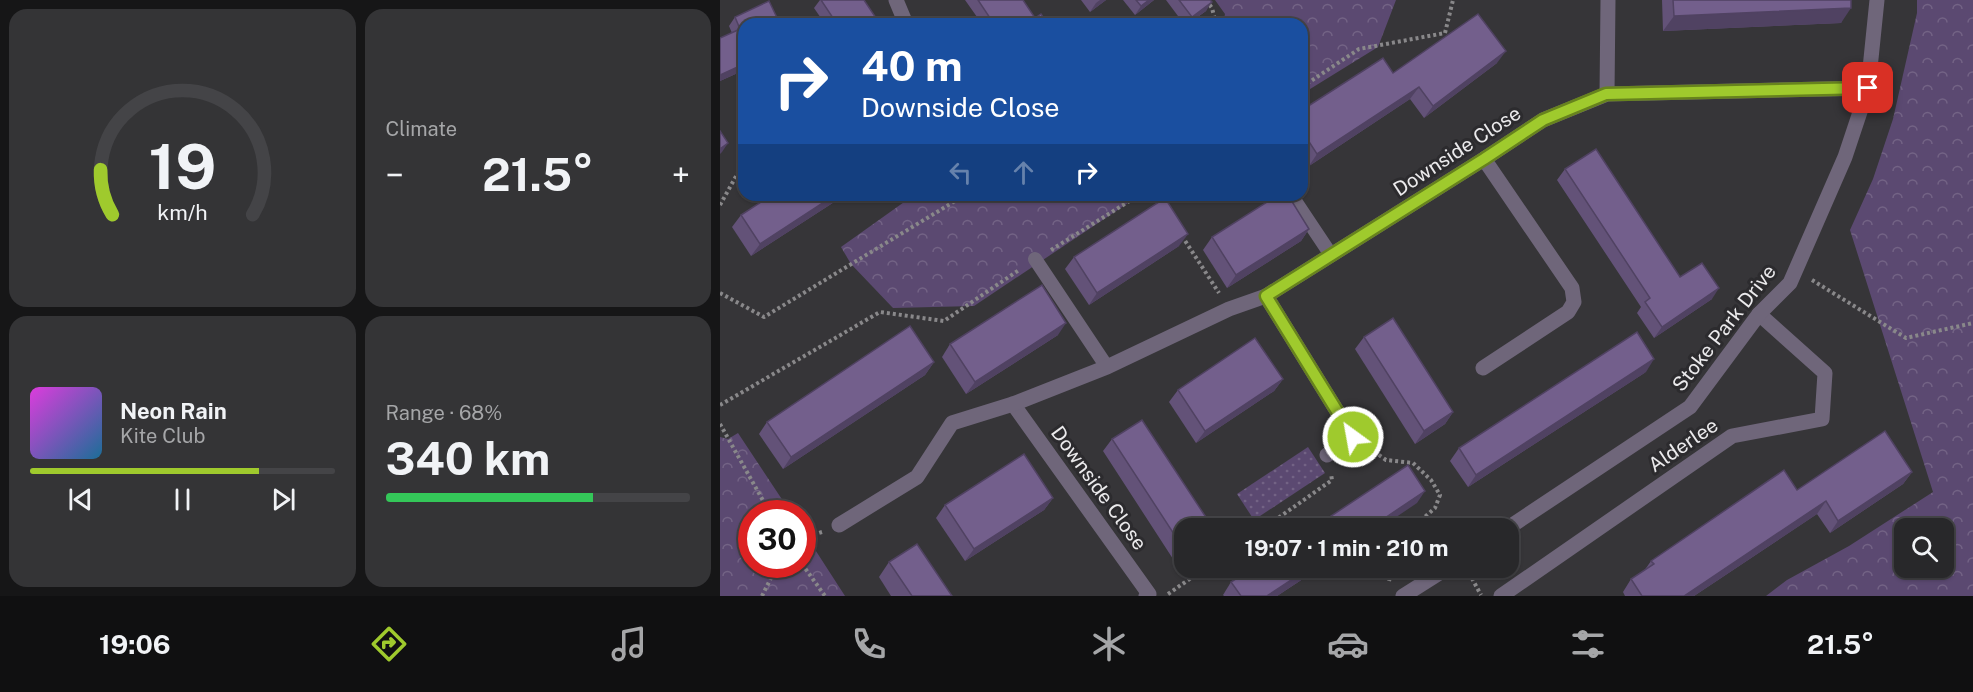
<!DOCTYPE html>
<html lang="en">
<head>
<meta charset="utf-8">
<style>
	:root { --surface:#28282a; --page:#343436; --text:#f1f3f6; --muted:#a5a6a8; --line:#444447; --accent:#9fca2d }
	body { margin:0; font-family:"Public Sans",sans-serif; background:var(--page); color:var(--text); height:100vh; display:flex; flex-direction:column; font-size:22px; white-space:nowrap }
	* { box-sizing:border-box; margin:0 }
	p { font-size:20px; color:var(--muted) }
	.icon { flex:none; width:33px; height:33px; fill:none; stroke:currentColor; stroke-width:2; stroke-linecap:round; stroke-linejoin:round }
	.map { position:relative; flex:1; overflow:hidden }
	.drawer { display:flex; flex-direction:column; gap:9px; padding:9px; background:#161617; width:720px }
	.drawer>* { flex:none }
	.top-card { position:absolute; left:18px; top:18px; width:570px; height:183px; border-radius:18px; box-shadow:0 2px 4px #0004,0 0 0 2px var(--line); background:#1a4fa0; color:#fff; overflow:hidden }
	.buttons { position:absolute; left:1174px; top:518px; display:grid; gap:12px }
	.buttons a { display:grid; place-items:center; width:60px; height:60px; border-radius:12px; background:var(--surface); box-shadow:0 2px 4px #0004,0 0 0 2px var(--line); font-size:30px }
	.speed { position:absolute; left:18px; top:500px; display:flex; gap:12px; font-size:30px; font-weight:700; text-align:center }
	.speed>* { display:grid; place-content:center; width:78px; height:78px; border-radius:50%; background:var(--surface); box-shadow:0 2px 4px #0004,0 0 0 2px var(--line); line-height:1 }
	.speed .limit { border:9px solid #d22; background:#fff; color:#111 }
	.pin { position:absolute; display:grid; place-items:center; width:51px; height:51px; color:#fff; margin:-26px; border-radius:12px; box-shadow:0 3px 9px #0006 }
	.me { position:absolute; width:66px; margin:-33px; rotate:328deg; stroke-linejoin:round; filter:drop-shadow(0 0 4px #0008) }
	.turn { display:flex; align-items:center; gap:21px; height:126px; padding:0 24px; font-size:27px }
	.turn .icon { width:78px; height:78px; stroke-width:2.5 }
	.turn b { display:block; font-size:42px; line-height:51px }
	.lanes { display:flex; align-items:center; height:57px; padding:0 24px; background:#0003; justify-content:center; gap:30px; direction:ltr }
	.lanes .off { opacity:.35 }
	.big { font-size:45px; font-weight:700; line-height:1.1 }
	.drawer .widget { flex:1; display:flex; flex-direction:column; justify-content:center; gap:9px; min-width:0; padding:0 21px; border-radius:18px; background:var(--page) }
	.drawer .dial { align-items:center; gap:0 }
	.dial svg { height:156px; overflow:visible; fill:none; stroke:var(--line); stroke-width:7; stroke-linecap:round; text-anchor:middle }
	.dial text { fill:var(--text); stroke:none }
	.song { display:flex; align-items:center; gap:18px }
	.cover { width:72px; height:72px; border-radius:9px; background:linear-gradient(135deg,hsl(300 70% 55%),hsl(200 70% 35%)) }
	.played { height:6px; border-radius:3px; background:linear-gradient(90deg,var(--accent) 75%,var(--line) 75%) }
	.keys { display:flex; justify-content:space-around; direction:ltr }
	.heat { display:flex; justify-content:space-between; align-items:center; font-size:33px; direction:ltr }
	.charge { height:9px; border-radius:4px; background:linear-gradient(90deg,#34c759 68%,var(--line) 0) }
	.drawer .tiles { flex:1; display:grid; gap:9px; grid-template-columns:repeat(2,1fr) }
	.trip { position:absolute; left:454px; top:518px; width:345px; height:60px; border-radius:18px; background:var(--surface); box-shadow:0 2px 4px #0004,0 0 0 2px var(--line); font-weight:700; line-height:60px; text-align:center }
	.menu { display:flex; height:96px; justify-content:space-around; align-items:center; background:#101011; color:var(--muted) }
	.menu .icon { width:42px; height:42px }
	.menu .selected { color:var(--accent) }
	.menu b { font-size:27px; color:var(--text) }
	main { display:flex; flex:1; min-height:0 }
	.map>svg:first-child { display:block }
	.grass { fill:url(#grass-dots) }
	.forest { fill:url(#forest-crowns); fill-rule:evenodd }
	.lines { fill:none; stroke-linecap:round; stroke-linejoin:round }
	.path { stroke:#89888a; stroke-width:4; stroke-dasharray:3 3; stroke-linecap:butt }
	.service { stroke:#6f667a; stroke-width:14 }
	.minor { stroke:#6f667a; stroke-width:15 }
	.tertiary { stroke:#6f667a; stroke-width:15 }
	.wall { fill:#635278 }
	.shaded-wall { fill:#504262 }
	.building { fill:#735f8c; stroke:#504262; stroke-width:1.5 }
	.route-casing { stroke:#67831d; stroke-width:15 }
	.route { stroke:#9fca2d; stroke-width:10 }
	.labels { text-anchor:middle; stroke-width:6; stroke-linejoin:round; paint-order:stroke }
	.street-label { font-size:20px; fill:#ebeaec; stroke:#2c2b2e }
</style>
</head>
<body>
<main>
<section class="drawer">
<div class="tiles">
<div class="widget dial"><svg viewBox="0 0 100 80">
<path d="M14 69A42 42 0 1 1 86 69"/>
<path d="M14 69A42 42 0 0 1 8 46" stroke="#9fca2d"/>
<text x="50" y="56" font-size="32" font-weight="700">19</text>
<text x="50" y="72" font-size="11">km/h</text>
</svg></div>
<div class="widget"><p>Climate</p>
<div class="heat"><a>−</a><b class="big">21.5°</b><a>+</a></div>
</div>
<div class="widget">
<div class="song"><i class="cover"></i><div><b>Neon Rain</b><p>Kite Club</p></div></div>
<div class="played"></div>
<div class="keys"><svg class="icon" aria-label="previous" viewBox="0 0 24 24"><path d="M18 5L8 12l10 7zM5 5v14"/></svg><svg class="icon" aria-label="pause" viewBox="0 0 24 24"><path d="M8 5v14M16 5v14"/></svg><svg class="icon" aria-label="next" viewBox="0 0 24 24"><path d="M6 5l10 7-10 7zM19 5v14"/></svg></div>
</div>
<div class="widget"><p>Range · 68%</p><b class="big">340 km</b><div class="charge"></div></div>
</div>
</section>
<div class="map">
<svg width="1253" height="596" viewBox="0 0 1253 596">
	<defs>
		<pattern id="grass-dots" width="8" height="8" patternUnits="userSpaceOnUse" patternTransform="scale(1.5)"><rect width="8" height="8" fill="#5b4971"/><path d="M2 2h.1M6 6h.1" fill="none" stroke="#736385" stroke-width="1.8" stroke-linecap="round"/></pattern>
		<pattern id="forest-crowns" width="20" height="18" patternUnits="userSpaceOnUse" patternTransform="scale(1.5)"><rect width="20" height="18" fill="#5b4971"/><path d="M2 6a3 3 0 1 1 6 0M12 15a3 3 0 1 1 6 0" fill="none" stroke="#736385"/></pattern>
	</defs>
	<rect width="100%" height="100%" fill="#363538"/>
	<polygon class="grass" points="588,447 605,473 534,520 517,494"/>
	<g class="forest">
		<polygon points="495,0 676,0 658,47 582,94 582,24 503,24 505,14"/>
		<path d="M1197,0H1253V596H1046L1067,580L1129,546L1213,492L1130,230L1153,179L1173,119L1197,13ZM1185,528H1224V567H1185Z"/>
		<polygon points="194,195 420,195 254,306 173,308 131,264 121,247"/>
		<polygon points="18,433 71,513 32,513 32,564 82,564 83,531 125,596 0,596 0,437 8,439"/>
	</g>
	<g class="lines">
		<g class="path">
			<polyline points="486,0 492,8 496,24"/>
			<polyline points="582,87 639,49 725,33 733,0"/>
			<polyline points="436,195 442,204"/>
			<polyline points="0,205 24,162"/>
			<polyline points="462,236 499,293"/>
			<polyline points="331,250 419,195"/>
			<polyline points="1092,280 1186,338 1253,323"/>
			<polyline points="0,293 44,317 245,195"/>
			<polyline points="0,405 160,312 224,321 299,270"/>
			<polyline points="0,424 50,513"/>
			<polyline points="649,448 666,460 693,463 711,480 720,495 715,508 692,528"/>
			<polyline points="544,528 612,480 611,474"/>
			<polyline points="82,538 102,532"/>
			<polyline points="82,564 105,596"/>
			<polyline points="749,573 761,595"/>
			<polyline points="669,581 673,567"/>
			<polyline points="448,594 487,567"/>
			<polyline points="42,596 58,564"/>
		</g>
		<g class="service">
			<polyline points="571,195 611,255"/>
			<polyline points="315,259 387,367"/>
		</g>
		<g class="minor">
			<polyline points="176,0 186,24"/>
			<polyline points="887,94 888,0"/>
			<polyline points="546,296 633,437 607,455"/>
			<polyline points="763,368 848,312 854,302 852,288 764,159"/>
			<polyline points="293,404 429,594 426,596"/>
			<polyline points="119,525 197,477 232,423 293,404 387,367 509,309 546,296 764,159 823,120 887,94 1148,88"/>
			<polyline points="781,596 1012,436 1102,419 1105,373 1039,314"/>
		</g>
		<g class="tertiary">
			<polyline points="788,528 970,407 1039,314 1070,283 1125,157 1148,88 1157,0"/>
			<polyline points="683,596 729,567"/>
		</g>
	</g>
	<g class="wall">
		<polygon points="100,0 144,0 160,24 105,24 94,8"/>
		<polygon points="245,0 303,0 315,18 328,24 262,24"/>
		<polygon points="361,0 386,0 370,12"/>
		<polygon points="403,0 434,0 415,15"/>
		<polygon points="446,0 490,0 486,11 468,24 464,24"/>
		<polygon points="942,0 1131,0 1121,23 943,31"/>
		<polygon points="15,17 24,24 24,58 20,72 0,81 0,38 12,33 9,26"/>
		<polygon points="777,63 704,118 690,99 589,166 582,156 582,110 673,73"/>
		<polygon points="845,169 960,277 992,299 934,338 917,313 921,307 837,180"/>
		<polygon points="52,195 125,195 31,256 12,227 21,215"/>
		<polygon points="589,229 581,241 507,288 483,250 492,237"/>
		<polygon points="459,246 369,305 345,269 354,257"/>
		<polygon points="338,335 246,394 222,357 230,344"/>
		<polygon points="644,337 733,412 725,424 695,444 635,349"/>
		<polygon points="214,362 205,375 63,469 39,434 47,422"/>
		<polygon points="926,372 748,487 730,461 739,448"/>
		<polygon points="563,379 554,391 476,443 449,402 458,390"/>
		<polygon points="392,439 465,528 465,567 485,567 466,579 383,451"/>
		<polygon points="1192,472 1183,484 1110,533 1097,514 974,596 905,596 903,592 911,579 924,571 931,561"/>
		<polygon points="333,498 324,510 245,561 216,518 225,505"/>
		<polygon points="169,562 232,596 171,596 159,577"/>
		<polygon points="534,567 601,567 557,596 504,596 503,595 511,582"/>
	</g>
	<g class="shaded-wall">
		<polygon points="380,0 386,0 370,12 376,3"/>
		<polygon points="429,0 434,0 415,15 421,6"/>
		<polygon points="492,2 486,11 467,24 472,17"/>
		<polygon points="1131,8 1121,23 943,31 954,16"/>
		<polygon points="786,51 777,63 704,118 713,106"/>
		<polygon points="24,64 24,66 20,72 0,81 0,75"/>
		<polygon points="699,87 690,99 589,166 597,154"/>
		<polygon points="8,143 2,152 0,154 0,149"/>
		<polygon points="115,195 125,195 31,256 40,244"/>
		<polygon points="589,229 581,241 507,288 516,275"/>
		<polygon points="468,234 459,246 369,305 377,293"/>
		<polygon points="999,288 992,299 934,338 942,327"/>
		<polygon points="346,323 338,335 246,394 255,382"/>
		<polygon points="934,359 926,372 748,487 756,475"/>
		<polygon points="214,362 205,375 63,469 71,457"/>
		<polygon points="563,379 554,391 476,443 485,431"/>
		<polygon points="733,412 725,424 695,444 704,431"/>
		<polygon points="1192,472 1183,484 1110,533 1118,521"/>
		<polygon points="705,491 697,503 660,528 650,528"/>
		<polygon points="333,498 324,510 245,561 254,549"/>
		<polygon points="1106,501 1097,514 974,596 964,596"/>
		<polygon points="475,567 485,567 466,579"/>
		<polygon points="591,567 601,567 557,596 547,596"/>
	</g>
	<g class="building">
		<polygon points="101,0 144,0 160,24 117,24"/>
		<polygon points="258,0 303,0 315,18 321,14 328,24 274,24"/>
		<polygon points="416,0 429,0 421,6"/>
		<polygon points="459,0 490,0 492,2 472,17"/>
		<polygon points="953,0 1131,0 1131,8 954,16"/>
		<polygon points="49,1 60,24 24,24 24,52 21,53 24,59 24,64 0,75 0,38 20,29 15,17"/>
		<polygon points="758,14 786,51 713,106 699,87 597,154 582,131 582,110 663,58 673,73"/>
		<polygon points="0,131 8,143 0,149"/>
		<polygon points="876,149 960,277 982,263 999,288 942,327 925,302 930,298 845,169"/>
		<polygon points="52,195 115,195 40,244 21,215"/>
		<polygon points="558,195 568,195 589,229 516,275 492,237"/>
		<polygon points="445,198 468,234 377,293 354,257"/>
		<polygon points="322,285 346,323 255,382 230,344"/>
		<polygon points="673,318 733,412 704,431 644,337"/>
		<polygon points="190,326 214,362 71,457 47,422"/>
		<polygon points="917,332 934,359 756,475 739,448"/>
		<polygon points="535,338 563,379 485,431 458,390"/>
		<polygon points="422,420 493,528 465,528 465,551 392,439"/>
		<polygon points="1165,431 1192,472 1118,521 1106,501 964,596 922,596 911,579 934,564 931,561 1064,470 1077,490"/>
		<polygon points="304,454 333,498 254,549 225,505"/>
		<polygon points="688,465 705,491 650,528 593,528"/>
		<polygon points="197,544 232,596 192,596 169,562"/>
		<polygon points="534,567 591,567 547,596 521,596 511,582"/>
	</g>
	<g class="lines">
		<defs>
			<polyline id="route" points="633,437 546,296 764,159 823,120 886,94 1148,88"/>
		</defs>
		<use href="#route" class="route-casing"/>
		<use href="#route" class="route"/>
	</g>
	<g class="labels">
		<g class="street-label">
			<text transform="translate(737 151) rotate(-33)" y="7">Downside Close</text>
			<text transform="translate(1004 328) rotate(-52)" y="7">Stoke Park Drive</text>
			<text transform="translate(963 445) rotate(-34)" y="7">Alderlee</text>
			<text transform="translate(379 488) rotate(54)" y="7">Downside Close</text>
		</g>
	</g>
</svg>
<div class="buttons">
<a><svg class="icon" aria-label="search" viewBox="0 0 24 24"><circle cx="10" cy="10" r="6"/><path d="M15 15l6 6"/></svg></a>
</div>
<div class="speed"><div class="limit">30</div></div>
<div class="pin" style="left:1148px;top:88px;background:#d93025"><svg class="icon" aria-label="arrive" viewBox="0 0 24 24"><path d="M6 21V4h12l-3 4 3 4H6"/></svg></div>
<svg class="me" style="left:633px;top:437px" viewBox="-20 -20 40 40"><circle r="17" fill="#9fca2d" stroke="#fff" stroke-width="3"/><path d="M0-11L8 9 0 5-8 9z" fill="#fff"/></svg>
<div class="trip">19:07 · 1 min · 210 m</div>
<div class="top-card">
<div class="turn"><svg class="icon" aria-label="right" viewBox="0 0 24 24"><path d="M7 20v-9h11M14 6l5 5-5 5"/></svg><div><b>40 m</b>Downside Close</div></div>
<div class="lanes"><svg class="icon off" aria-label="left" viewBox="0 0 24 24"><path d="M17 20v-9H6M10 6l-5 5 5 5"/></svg><svg class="icon off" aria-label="ahead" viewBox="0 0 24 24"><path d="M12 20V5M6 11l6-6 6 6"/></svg><svg class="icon" aria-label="right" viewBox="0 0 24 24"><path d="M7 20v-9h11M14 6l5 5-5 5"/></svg></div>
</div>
</div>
</main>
<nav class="menu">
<b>19:06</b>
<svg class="icon selected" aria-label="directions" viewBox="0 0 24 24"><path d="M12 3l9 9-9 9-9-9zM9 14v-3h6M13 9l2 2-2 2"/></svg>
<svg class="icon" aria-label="music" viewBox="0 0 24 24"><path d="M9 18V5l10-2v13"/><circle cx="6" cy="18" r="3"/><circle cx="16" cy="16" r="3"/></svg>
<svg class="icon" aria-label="phone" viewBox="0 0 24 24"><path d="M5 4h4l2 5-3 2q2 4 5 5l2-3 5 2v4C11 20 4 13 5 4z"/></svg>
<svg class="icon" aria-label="climate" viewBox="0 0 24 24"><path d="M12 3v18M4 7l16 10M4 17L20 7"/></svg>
<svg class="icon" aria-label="car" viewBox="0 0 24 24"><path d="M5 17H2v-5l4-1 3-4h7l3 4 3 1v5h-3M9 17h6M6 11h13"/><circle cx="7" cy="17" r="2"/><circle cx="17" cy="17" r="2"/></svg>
<svg class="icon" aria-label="filters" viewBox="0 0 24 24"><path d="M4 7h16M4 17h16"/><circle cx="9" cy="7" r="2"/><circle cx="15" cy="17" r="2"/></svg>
<b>21.5°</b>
</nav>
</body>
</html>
